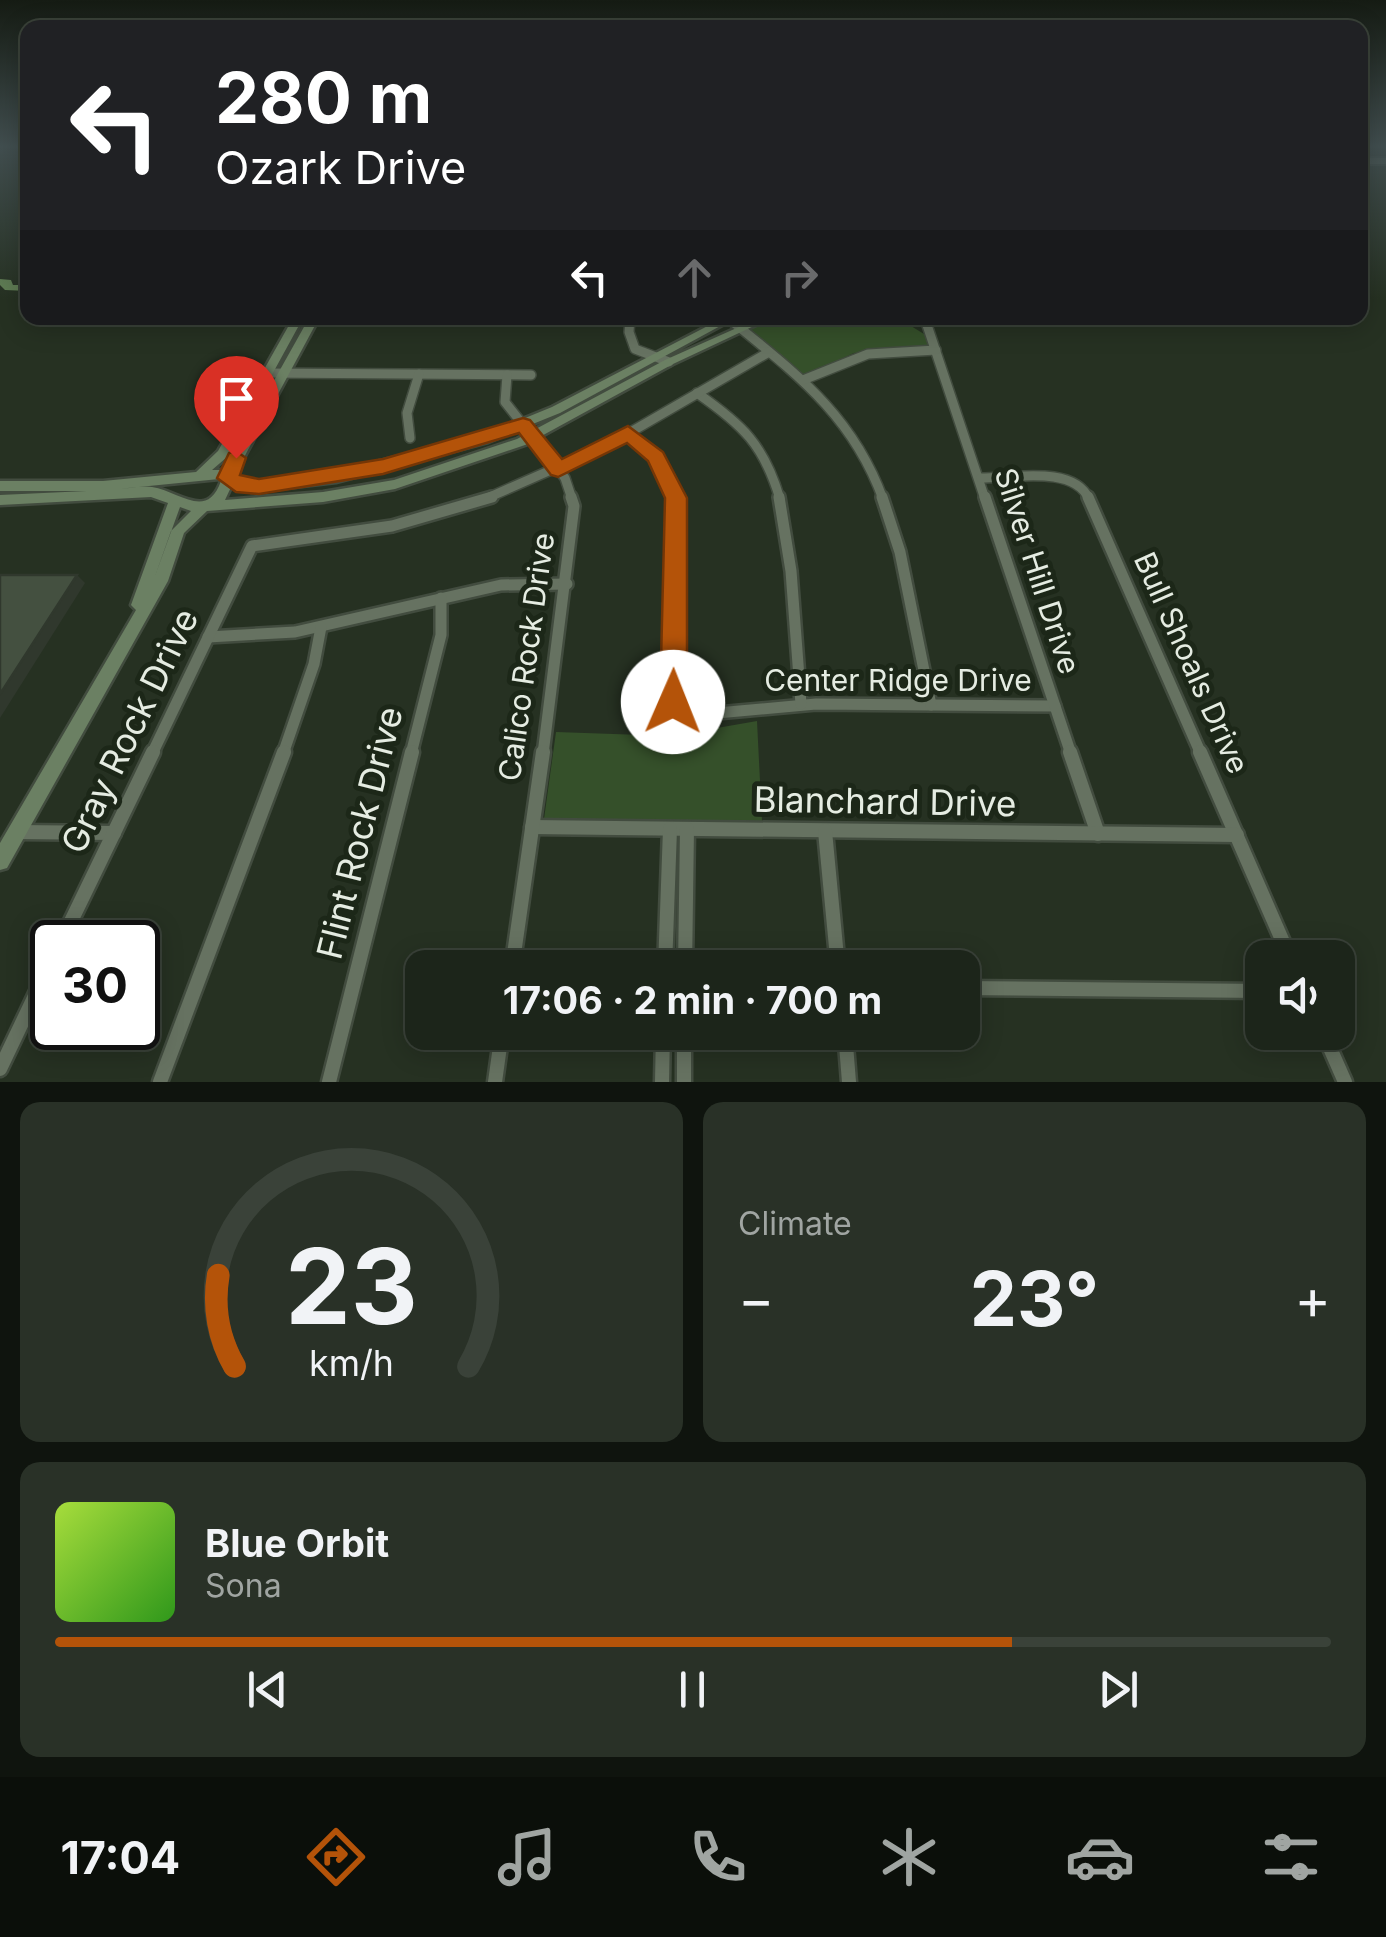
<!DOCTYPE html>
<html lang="en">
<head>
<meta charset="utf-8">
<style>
	:root { --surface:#1c251a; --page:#293127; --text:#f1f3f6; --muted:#a0a5a2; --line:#3a4239; --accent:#b45309 }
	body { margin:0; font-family:Inter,sans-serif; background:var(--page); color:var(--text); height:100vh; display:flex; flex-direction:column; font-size:38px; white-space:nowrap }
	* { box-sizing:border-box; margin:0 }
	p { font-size:32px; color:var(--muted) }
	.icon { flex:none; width:55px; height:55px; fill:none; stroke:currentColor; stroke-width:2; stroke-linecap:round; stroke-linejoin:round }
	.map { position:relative; height:1082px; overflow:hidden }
	.panel { display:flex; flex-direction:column; gap:20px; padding:20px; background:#0f140e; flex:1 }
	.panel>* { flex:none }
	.top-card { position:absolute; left:20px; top:20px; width:1348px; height:305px; border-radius:20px; box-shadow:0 5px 25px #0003,0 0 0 2px var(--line); background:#202124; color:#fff; overflow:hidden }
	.fabs { position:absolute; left:1245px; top:940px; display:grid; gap:20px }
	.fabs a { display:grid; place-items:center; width:110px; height:110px; border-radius:20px; background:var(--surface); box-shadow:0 5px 25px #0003,0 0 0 2px var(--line); font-size:50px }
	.speed { position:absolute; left:30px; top:920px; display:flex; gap:20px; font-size:50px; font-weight:700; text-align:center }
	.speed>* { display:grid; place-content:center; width:130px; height:130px; border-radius:50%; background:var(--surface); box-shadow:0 5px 25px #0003,0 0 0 2px var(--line); line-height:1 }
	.speed .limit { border:5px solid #111; border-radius:15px; background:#fff; color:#111 }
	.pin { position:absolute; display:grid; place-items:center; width:85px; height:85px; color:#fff; margin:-102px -42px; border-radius:50% 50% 50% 0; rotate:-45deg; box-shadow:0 0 10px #0007 }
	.pin .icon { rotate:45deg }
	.me { position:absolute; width:110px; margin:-55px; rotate:1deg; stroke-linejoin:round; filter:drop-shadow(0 0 8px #0008) }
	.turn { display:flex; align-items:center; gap:35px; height:210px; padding:0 30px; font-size:45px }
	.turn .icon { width:130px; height:130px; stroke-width:2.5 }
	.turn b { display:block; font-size:70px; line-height:85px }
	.lanes { display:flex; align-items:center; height:95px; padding:0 30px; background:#0003; justify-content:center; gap:50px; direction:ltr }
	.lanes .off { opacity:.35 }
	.big { font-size:75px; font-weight:700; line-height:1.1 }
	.panel .card { flex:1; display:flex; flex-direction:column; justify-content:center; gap:15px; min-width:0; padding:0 35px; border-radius:20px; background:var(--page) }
	.panel .dial { align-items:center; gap:0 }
	.dial svg { height:260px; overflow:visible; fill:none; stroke:var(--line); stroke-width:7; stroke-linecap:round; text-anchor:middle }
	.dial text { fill:var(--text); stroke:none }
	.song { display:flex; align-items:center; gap:30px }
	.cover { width:120px; height:120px; border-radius:15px; background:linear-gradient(135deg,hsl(80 70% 55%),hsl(110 70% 35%)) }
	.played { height:10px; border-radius:5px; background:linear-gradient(90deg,var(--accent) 75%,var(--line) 75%) }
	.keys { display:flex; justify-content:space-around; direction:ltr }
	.heat { display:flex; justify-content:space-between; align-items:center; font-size:55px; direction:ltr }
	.panel .tiles { flex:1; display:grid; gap:20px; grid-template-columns:1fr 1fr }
	.card:last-child { grid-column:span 2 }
	.trip { position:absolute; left:405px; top:950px; width:575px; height:100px; border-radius:20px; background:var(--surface); box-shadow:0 5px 25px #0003,0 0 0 2px var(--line); font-weight:700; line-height:100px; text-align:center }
	.tab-bar { display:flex; height:160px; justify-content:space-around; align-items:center; background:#0b0f0a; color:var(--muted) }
	.tab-bar .icon { width:70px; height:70px }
	.tab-bar .current { color:var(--accent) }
	.tab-bar b { font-size:45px; color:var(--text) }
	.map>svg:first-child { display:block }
	.green { fill:#35502a }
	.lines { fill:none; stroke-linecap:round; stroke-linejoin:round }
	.river { fill:#607e53; fill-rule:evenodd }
	.street-far3-casing { stroke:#424c3f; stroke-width:10 }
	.street-far2-casing { stroke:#424c3f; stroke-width:12 }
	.street-far1-casing { stroke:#424c3f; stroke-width:16 }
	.street-casing { stroke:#424c3f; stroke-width:19 }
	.secondary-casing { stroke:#424c3f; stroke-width:5 }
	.street-far3 { stroke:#667261; stroke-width:6 }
	.street-far2 { stroke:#667261; stroke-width:9 }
	.street-far1 { stroke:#667261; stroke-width:11 }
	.street { stroke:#667261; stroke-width:14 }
	.secondary { fill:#6b8063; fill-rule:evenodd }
	.shaded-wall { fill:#30382d }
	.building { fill:#445040; stroke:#30382d; stroke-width:2.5 }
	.route { fill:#b45309; stroke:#753606; stroke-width:2.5 }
	.labels { text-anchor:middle; stroke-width:10; stroke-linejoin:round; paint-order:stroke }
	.street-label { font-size:30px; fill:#e5ece2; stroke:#1c2718 }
	.near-street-label { font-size:35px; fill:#e5ece2; stroke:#1c2718 }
</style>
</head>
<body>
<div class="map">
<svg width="1386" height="1082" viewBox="0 0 1386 1082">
	<rect width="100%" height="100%" fill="#263122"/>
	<g class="green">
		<polygon points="778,318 916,318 911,326 924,334 931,348 854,353 805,376 748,329"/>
		<polygon points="757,721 762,821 544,819 556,732 671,736"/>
	</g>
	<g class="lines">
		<polygon class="river" points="0,279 11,280 13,285 28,285 28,291 5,290 0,285"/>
		<defs>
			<polyline id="street-far3" points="1360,161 1386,161"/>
			<g id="street-far2">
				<polyline points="479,318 541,318"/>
				<polyline points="630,318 629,332 635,349 669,362"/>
				<path d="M728,318C795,373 852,414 883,499"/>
				<polyline points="927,325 985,499"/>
				<polyline points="266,373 531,375"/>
				<polyline points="507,375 505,402 565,478 572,499"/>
				<polyline points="803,380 868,354 936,350"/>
				<path d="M697,393C743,425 764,445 780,499"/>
				<polyline points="628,433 656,457 676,499"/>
				<polyline points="410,438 407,413 419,374"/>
				<path d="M981,478C1013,478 1074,465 1089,499"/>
				<polyline points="485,499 610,444 769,352"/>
			</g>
			<g id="street-far1">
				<polyline points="675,497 673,702 682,712 706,714 816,704 1055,706"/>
				<polyline points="779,497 791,571 801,704"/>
				<polyline points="882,497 900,552 931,705"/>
				<polyline points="985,497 1071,754"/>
				<polyline points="1088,497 1201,754"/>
				<polyline points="208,637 295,632 501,585 567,584"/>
				<polyline points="152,754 252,546 392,526 492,497"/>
				<polyline points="283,754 314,664 321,627"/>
				<polyline points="411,754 441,635 441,598"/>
				<polyline points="543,754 574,506 571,497"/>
			</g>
			<g id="street">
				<polyline points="1070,752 1098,834"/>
				<polyline points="1200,752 1290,958"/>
				<polyline points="532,827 1237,835"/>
				<polyline points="825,831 838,968"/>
				<polyline points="18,832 114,833"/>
				<polyline points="61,942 153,752"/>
				<polyline points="512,968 543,752"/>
				<polyline points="665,968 670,829"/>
				<polyline points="685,968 687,829"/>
				<polyline points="962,988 1262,991"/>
				<polyline points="684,1032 684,1082"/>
				<polyline points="845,1032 849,1082"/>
				<polyline points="1323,1032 1345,1082"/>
				<polyline points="0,1069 52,960"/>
				<polyline points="160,1082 284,752"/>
				<polyline points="329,1082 412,752"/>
				<polyline points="495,1082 502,1032"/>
				<polyline points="662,1082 663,1032"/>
			</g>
			<path id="secondary" d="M293,318H303L227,457L212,470H224L309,318H319L234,476L251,482L336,472L481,436L552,407L723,318H735L560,413L488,442L336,482L251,492L232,485L225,500L323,492L394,480L517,439L665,360L759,318H771L673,364L525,445L395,489L323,502L207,511L184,533L168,581L7,868L0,870V843L136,610L131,605L168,503L151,497L0,505V495L87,491H0V481H103L196,472L218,451ZM219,479L221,481C207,521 179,491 152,487C142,486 130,488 119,489ZM180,507L191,511L171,531L154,579Z"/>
		</defs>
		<use href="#street-far3" class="street-far3-casing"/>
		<use href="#street-far2" class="street-far2-casing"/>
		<use href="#street-far1" class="street-far1-casing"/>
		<use href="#street" class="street-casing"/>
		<use href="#secondary" class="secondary-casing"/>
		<use href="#street-far3" class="street-far3"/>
		<use href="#street-far2" class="street-far2"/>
		<use href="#street-far1" class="street-far1"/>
		<use href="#street" class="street"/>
		<use href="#secondary" class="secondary"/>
	</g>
	<g class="shaded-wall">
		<polygon points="0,147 10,147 0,155"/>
		<polygon points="77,575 85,583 0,718 0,694"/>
	</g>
	<polygon class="building" points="0,575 77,575 0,694"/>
	<linearGradient id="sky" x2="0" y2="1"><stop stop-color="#151b13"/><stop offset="0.49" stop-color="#414e4f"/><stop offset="1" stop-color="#414e4f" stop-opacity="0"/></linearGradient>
	<rect width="1386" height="299" fill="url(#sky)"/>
	<polygon class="route" points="523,418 530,420 562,459 628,426 663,452 687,498 687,702 683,711 673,715 664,711 660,702 665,498 648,461 627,443 558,477 551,475 519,433 383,474 259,494 236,492 217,478 229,453 236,451 246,458 240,475 259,479 383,459"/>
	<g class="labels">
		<g class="street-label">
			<text transform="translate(1037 571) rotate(72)" y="10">Silver Hill Drive</text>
			<text transform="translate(527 657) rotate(-82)" y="10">Calico Rock Drive</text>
			<text transform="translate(1191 663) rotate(66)" y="10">Bull Shoals Drive</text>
			<text x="898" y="691">Center Ridge Drive</text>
		</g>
		<g class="near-street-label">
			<text transform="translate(130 731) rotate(-64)" y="12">Gray Rock Drive</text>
			<text transform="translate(885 802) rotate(1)" y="12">Blanchard Drive</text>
			<text transform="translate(360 833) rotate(-76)" y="12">Flint Rock Drive</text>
		</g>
	</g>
</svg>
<div class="fabs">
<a><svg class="icon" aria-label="sound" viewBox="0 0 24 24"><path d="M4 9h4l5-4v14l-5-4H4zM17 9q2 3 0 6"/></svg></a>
</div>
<div class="speed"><div class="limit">30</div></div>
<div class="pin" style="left:236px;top:458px;background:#d93025"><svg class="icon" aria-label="arrive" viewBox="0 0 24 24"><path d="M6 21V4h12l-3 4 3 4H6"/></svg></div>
<svg class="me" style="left:673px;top:702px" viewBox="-20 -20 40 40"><circle r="19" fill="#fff"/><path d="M0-13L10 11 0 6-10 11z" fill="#b45309"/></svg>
<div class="trip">17:06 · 2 min · 700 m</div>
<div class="top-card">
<div class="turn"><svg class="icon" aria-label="left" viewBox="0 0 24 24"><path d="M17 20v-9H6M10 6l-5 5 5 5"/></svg><div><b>280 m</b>Ozark Drive</div></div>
<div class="lanes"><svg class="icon" aria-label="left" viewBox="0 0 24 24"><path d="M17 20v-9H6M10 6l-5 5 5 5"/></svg><svg class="icon off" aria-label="ahead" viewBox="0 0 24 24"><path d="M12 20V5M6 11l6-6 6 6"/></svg><svg class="icon off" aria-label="right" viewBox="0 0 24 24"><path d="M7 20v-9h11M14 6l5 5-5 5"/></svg></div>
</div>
</div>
<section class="panel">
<div class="tiles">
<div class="card dial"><svg viewBox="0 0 100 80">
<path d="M14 69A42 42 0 1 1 86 69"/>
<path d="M14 69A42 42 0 0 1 9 41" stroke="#b45309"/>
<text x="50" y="56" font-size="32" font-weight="700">23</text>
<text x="50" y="72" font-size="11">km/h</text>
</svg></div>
<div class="card"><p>Climate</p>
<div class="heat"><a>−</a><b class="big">23°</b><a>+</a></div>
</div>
<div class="card">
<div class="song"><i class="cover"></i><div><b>Blue Orbit</b><p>Sona</p></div></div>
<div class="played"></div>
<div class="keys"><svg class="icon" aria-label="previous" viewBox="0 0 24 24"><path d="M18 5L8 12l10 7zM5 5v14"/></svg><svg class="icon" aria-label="pause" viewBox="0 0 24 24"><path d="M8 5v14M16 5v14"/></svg><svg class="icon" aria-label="next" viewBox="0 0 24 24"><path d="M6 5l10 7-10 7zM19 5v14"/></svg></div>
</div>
</div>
</section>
<nav class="tab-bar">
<b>17:04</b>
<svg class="icon current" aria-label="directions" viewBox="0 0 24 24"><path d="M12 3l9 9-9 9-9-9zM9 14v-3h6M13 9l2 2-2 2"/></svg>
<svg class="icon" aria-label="music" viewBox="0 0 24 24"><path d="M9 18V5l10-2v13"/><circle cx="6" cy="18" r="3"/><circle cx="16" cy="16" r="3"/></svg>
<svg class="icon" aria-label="phone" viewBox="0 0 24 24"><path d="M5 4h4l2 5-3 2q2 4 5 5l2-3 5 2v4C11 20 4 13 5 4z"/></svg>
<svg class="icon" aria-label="climate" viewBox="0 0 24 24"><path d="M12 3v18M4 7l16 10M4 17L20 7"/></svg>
<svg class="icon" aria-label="car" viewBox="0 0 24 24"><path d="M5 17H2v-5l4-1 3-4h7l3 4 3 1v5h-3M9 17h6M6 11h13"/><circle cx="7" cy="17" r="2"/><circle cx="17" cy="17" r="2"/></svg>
<svg class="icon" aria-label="filters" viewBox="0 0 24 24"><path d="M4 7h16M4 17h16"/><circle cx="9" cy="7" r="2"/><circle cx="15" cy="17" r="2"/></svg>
</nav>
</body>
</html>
